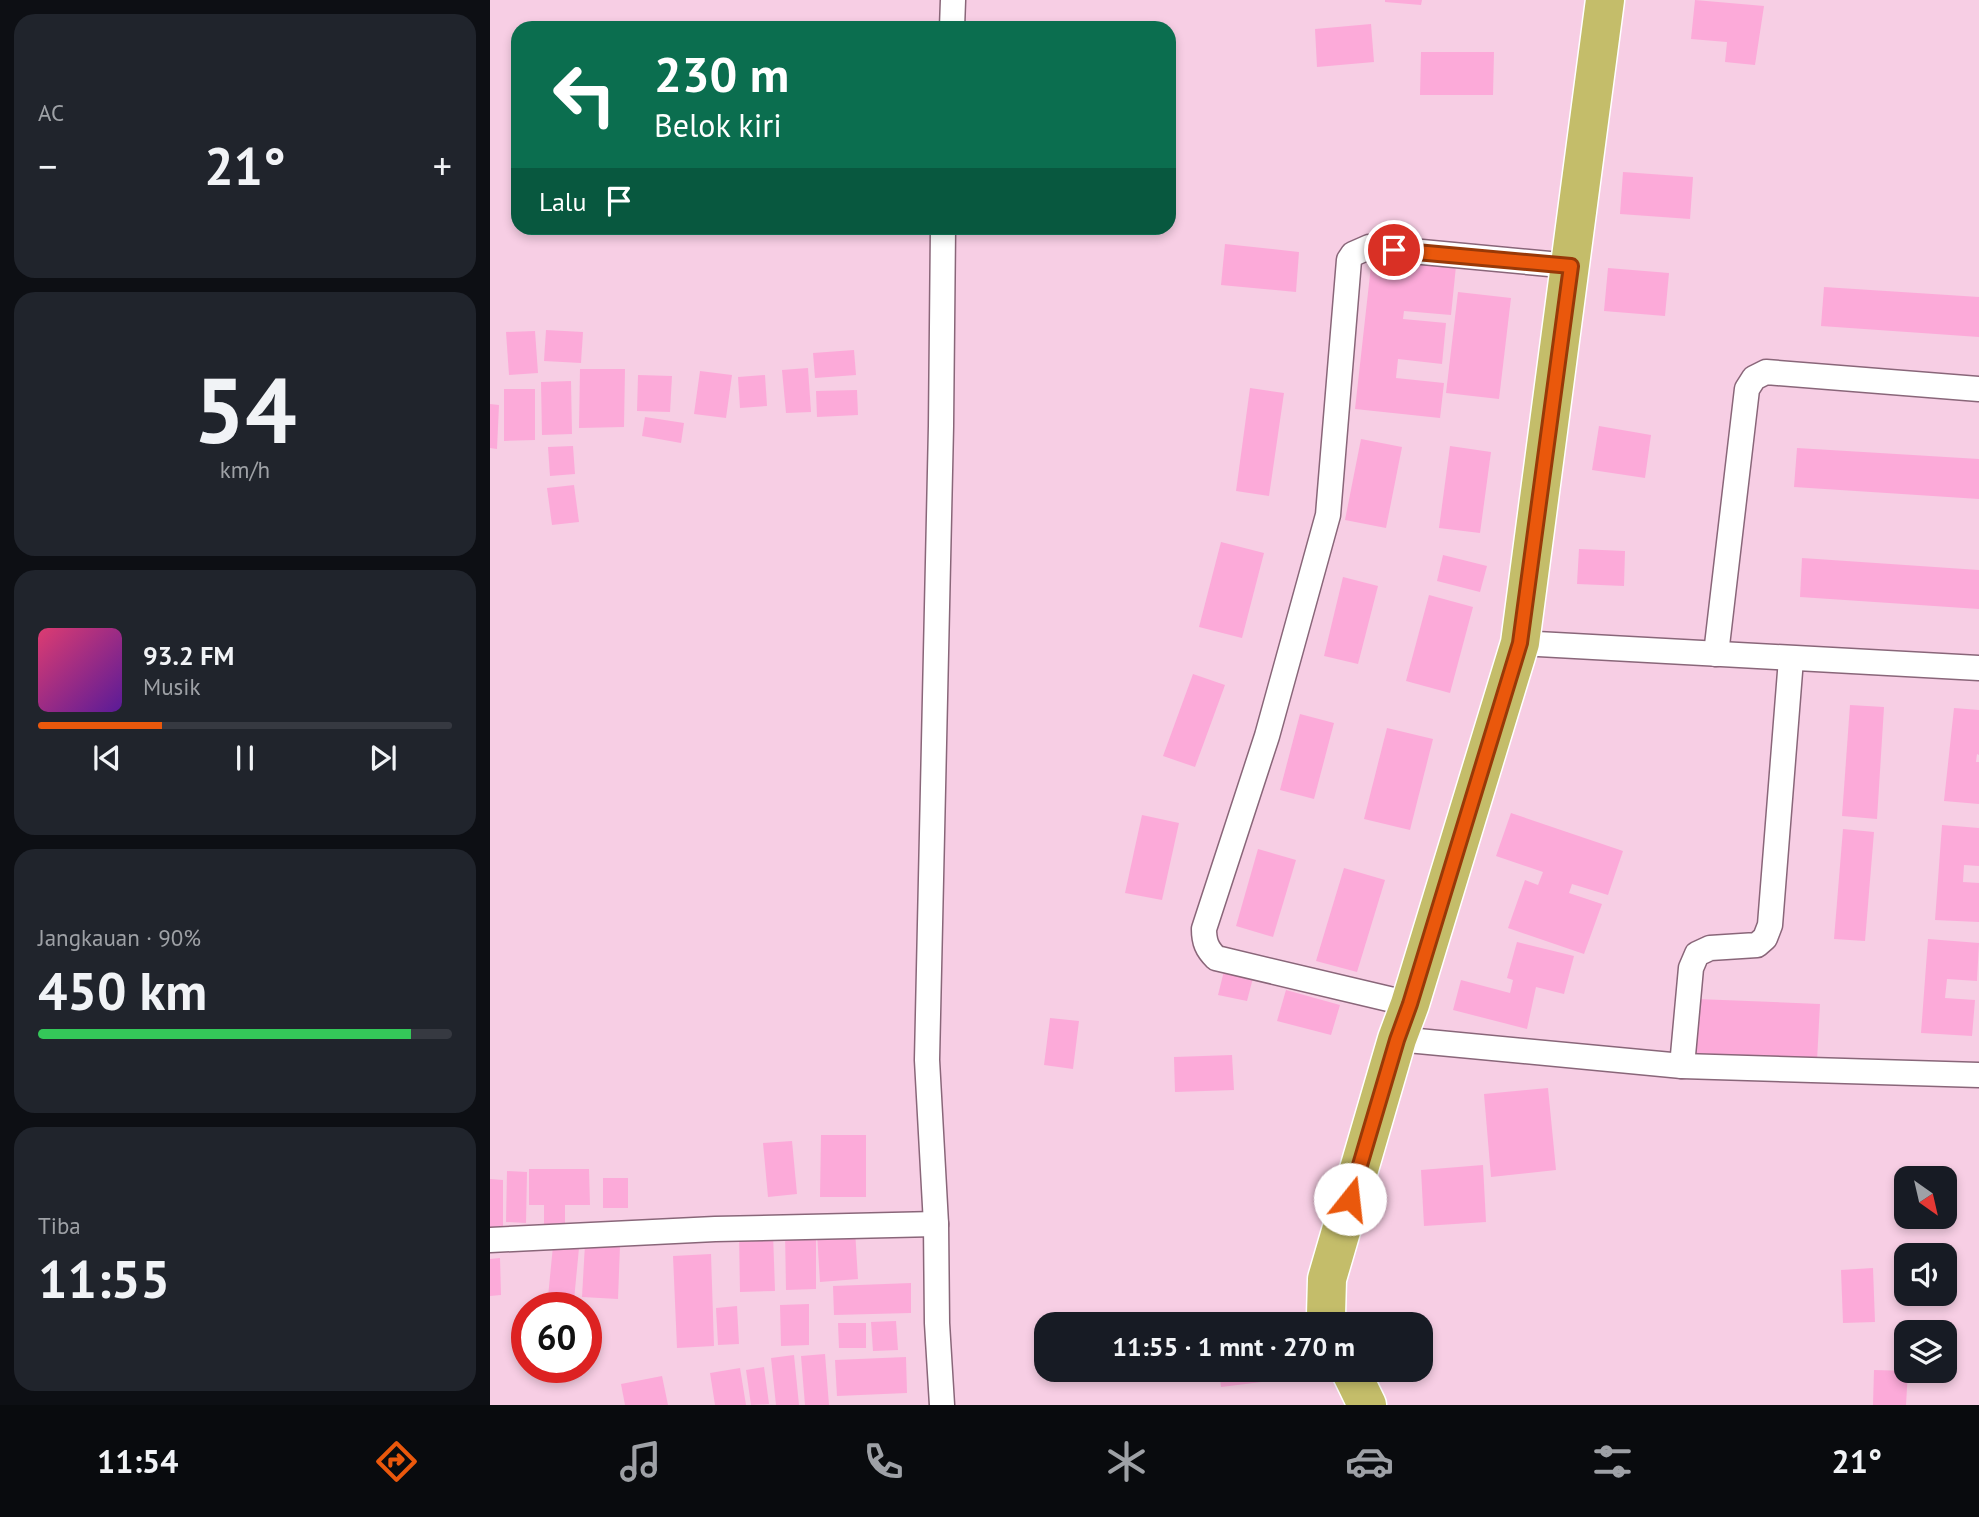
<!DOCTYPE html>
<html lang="id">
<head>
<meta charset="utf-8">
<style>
	:root { --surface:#171b24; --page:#20242c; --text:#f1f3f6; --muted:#9ea1a6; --line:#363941; --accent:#ea580c }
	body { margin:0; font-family:"PT Sans",sans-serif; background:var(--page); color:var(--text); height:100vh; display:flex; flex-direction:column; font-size:26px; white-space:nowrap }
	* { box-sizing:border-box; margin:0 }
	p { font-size:23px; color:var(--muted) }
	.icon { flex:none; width:38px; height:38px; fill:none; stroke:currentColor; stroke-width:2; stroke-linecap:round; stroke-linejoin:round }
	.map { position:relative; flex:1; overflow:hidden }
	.drawer { display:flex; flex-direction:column; gap:14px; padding:14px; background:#0d0f14; width:490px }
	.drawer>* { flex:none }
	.top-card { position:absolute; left:21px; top:21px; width:665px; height:214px; border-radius:21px; box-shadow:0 4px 10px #0003; background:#0b6e4f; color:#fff; overflow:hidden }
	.needle { width:46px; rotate:146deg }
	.tools { position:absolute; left:1404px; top:1166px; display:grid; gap:14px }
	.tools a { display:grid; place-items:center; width:63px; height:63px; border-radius:14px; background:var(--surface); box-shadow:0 4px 10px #0003; font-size:35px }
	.speed { position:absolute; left:21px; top:1292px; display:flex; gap:14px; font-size:35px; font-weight:700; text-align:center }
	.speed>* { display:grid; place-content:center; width:91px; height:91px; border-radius:50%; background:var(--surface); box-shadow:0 4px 10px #0003; line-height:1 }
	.speed .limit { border:10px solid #d22; background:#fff; color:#111 }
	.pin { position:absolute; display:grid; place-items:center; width:60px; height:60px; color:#fff; margin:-30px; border:4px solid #fff; border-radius:50%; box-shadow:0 2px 7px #0007 }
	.me { position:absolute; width:77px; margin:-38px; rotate:16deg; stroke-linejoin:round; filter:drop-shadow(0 0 5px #0008) }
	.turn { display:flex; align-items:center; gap:24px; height:147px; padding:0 28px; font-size:32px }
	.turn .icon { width:91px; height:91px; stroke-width:2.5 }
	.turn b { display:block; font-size:49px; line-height:60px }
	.then { display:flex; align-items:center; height:66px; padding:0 28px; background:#0003; gap:14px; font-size:26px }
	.big { font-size:52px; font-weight:800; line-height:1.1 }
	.drawer .widget { flex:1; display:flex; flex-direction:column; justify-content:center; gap:10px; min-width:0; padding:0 24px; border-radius:21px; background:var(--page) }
	.drawer .dial { align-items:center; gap:0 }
	.dial b { font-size:91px; line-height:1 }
	.song { display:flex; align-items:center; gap:21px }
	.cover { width:84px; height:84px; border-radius:10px; background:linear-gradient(135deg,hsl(340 70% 55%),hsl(270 70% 35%)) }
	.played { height:7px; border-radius:4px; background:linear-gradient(90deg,var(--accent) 30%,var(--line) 30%) }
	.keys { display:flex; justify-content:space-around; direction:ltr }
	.heat { display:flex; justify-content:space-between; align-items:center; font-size:38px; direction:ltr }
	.charge { height:10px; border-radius:5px; background:linear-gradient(90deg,#34c759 90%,var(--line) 0) }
	.trip { position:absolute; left:544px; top:1312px; width:399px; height:70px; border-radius:21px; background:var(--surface); box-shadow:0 4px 10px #0003; font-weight:800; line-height:70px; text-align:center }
	.tab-bar { display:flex; height:112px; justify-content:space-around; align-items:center; background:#090b0e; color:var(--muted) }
	.tab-bar .icon { width:49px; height:49px }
	.tab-bar .on { color:var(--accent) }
	.tab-bar b { font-size:32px; color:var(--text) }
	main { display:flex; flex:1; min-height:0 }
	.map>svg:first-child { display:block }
	.building { fill:#fcaad9 }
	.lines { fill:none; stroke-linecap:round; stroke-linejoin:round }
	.minor-casing { stroke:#896679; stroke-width:27 }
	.primary-casing { stroke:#fff; stroke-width:41 }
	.minor { stroke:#fff; stroke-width:24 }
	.primary { stroke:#c4bd6a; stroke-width:38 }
	.route-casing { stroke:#983908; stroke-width:18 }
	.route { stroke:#ea580c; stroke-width:12 }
</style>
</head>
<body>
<main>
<section class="drawer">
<div class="widget"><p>AC</p>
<div class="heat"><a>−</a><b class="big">21°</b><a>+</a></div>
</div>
<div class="widget dial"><b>54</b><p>km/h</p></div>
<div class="widget">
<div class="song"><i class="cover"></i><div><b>93.2 FM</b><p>Musik</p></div></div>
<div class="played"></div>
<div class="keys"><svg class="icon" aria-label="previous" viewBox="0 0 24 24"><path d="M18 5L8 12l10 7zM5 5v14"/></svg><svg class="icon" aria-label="pause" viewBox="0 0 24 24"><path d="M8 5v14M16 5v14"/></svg><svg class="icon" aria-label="next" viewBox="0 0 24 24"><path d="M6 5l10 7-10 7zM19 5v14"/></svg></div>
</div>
<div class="widget"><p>Jangkauan · 90%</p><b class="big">450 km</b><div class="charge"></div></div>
<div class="widget"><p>Tiba</p><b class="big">11:55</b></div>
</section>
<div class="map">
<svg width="1489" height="1405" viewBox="0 0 1489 1405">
	<rect width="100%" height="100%" fill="#f7cee4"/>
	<g class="building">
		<polygon points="895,0 932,0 931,5 895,2"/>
		<polygon points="1205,0 1274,6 1265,65 1235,62 1237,42 1201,39"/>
		<polygon points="881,24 884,62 827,67 825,29"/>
		<polygon points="931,52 1004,52 1003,95 930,95"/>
		<polygon points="1133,172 1203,177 1200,219 1130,214"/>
		<polygon points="735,244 809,252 806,292 731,285"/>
		<polygon points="882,257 966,266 961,315 914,311 913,319 956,323 952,364 908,359 906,378 954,383 950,418 865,409"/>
		<polygon points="1118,268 1179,273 1175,316 1114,311"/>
		<polygon points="1334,287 1489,297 1489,337 1331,326"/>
		<polygon points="968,292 1021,298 1009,399 956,393"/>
		<polygon points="56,330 93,332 91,363 54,361"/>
		<polygon points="45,331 48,373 19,375 16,332"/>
		<polygon points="364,350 366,375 325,378 323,353"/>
		<polygon points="318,368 321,412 296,413 292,370"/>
		<polygon points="90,369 135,369 134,427 89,428"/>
		<polygon points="210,371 242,375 236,418 204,414"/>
		<polygon points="148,375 182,376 180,412 147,411"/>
		<polygon points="275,375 277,406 250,408 248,377"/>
		<polygon points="81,381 82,434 52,435 51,382"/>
		<polygon points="760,388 794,393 779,496 746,491"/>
		<polygon points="14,389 45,389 45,440 14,441"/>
		<polygon points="367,390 368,415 327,417 326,391"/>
		<polygon points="0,404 9,405 7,449 0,448"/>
		<polygon points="155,417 194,423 191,443 152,436"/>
		<polygon points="1109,426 1161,435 1155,478 1102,470"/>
		<polygon points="871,439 912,447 896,528 855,520"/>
		<polygon points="83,446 85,474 60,476 58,447"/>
		<polygon points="960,446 1001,452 990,533 949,528"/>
		<polygon points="1307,448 1489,459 1489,499 1304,487"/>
		<polygon points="84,485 89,522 62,525 57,488"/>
		<polygon points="731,542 774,553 752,638 709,627"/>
		<polygon points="1089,549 1135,551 1134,586 1087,584"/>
		<polygon points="953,555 997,566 990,592 947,581"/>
		<polygon points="1312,558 1489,570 1489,609 1310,597"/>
		<polygon points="853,577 888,586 868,664 834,656"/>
		<polygon points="939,595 983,607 960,693 916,681"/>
		<polygon points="703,674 735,685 705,767 673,756"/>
		<polygon points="1360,705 1394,707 1387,819 1352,816"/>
		<polygon points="1464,708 1489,710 1489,755 1487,754 1486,762 1489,762 1489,804 1454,801"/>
		<polygon points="810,714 844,723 824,799 790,790"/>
		<polygon points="897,728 943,739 920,830 874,819"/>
		<polygon points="1021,813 1133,851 1118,895 1082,884 1079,893 1112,904 1094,954 1018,928 1035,880 1048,885 1053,872 1006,856"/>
		<polygon points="652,815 689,823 672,900 635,893"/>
		<polygon points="1452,825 1489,828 1489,866 1474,865 1473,882 1489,883 1489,922 1445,920"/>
		<polygon points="1353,829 1384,832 1375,941 1344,939"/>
		<polygon points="768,849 806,860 783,937 746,926"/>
		<polygon points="854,868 895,880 867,972 826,961"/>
		<polygon points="1438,939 1489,943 1487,981 1457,979 1455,998 1485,1000 1482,1036 1431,1033"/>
		<polygon points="1027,942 1084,956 1074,994 1046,987 1037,1029 963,1010 971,980 1020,993 1023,980 1017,978"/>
		<polygon points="734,971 763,978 757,1001 728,995"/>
		<polygon points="796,990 850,1005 841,1035 787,1021"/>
		<polygon points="1207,999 1330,1004 1327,1061 1204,1055"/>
		<polygon points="560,1018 589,1021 583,1069 554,1065"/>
		<polygon points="742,1055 744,1090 685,1092 684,1057"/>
		<polygon points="1058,1088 1066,1170 1001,1177 994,1094"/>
		<polygon points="331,1135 376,1135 376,1197 330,1197"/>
		<polygon points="302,1141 307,1194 278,1197 273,1143"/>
		<polygon points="993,1165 996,1222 934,1226 931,1170"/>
		<polygon points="39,1169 99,1169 100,1205 75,1205 75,1224 54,1224 54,1205 39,1205"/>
		<polygon points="17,1171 37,1172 36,1223 16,1222"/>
		<rect x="113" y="1178" width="25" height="30"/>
		<polygon points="0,1179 13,1180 13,1228 0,1228"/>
		<polygon points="365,1230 368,1279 330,1282 327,1233"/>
		<polygon points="295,1231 326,1231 326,1289 296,1290"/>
		<polygon points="283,1233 285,1291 250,1292 249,1234"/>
		<polygon points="95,1244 130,1246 128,1299 92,1297"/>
		<polygon points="63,1246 89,1248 84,1300 58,1297"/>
		<polygon points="221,1254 224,1346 187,1348 183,1256"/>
		<polygon points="10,1258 11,1295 0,1296 0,1259"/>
		<polygon points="1383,1268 1385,1322 1353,1323 1351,1270"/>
		<polygon points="421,1283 421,1313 344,1315 343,1286"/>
		<polygon points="319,1304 319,1345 291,1346 290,1305"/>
		<polygon points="247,1306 249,1344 228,1345 226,1308"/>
		<polygon points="406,1321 408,1350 383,1351 381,1322"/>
		<polygon points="348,1323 376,1323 376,1348 349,1348"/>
		<polygon points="335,1354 339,1405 315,1405 311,1356"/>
		<polygon points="304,1355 309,1405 286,1405 281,1358"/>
		<polygon points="416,1357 417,1393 347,1396 345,1360"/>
		<polygon points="274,1367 279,1404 261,1405 256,1370"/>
		<polygon points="250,1368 256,1405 225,1405 220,1373"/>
		<polygon points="729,1370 778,1370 780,1381 731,1387"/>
		<polygon points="1384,1370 1418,1371 1416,1405 1383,1405"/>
		<polygon points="172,1376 178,1405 135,1405 131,1384"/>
	</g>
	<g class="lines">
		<defs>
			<g id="minor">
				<polyline points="462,28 463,0"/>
				<polyline points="1030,643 1489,668"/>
				<polyline points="1226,654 1257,389 1264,378 1276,372 1489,389"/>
				<path d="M920,1004L726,958C717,949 714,942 714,929L777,736L838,515L859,260L863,254L879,247L1081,266"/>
				<polyline points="907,1039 1192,1066 1489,1075"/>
				<polyline points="1192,1066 1201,968 1207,954 1220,948 1267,945 1275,938 1280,925 1301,659"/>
				<polyline points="0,1240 225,1229 446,1224"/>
				<polyline points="452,1405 447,1323 446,1224 437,1060 451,426 453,228"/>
			</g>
			<g id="primary">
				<polyline points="840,1325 836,1315 837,1279 907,1039 920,1004 1030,643 1115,0"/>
				<polyline points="860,1370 877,1405"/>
			</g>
		</defs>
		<use href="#minor" class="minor-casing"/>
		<use href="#primary" class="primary-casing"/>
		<use href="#minor" class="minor"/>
		<use href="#primary" class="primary"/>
	</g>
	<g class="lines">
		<defs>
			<polyline id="route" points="860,1199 907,1040 920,1004 1030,643 1081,266 904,250"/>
		</defs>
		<use href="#route" class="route-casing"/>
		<use href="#route" class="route"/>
	</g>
</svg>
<div class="tools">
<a><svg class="needle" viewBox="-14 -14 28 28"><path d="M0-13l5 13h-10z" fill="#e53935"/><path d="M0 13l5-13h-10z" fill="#9ea1a6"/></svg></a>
<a><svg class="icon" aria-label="sound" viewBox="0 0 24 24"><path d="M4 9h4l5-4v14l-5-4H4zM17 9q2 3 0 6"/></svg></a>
<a><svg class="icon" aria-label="layers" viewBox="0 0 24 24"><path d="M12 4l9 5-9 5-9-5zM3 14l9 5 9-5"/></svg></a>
</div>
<div class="speed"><div class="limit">60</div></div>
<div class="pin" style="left:904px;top:250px;background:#d93025"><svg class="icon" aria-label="arrive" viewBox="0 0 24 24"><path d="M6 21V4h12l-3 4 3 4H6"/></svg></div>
<svg class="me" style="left:860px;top:1199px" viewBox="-20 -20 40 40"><circle r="19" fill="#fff"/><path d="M0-13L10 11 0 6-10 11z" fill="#ea580c"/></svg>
<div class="trip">11:55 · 1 mnt · 270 m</div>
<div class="top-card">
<div class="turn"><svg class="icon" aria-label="left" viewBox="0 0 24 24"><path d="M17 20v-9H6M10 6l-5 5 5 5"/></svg><div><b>230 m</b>Belok kiri</div></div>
<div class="then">Lalu<svg class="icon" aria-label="arrive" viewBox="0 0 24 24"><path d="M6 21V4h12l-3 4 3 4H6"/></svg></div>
</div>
</div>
</main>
<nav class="tab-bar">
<b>11:54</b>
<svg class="icon on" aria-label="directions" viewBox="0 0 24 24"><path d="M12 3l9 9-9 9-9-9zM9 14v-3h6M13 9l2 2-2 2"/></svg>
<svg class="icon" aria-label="music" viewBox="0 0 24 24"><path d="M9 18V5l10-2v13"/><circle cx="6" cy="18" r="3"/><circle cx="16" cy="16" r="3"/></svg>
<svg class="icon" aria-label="phone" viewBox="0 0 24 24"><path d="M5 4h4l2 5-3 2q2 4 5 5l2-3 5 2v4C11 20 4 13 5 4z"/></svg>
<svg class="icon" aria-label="climate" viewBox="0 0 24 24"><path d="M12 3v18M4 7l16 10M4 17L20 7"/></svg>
<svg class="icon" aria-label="car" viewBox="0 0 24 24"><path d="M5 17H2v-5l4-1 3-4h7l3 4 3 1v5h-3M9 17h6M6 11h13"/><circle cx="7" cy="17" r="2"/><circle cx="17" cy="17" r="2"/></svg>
<svg class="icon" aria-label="filters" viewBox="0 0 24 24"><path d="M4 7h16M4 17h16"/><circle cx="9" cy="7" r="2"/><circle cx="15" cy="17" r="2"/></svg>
<b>21°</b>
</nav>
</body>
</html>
